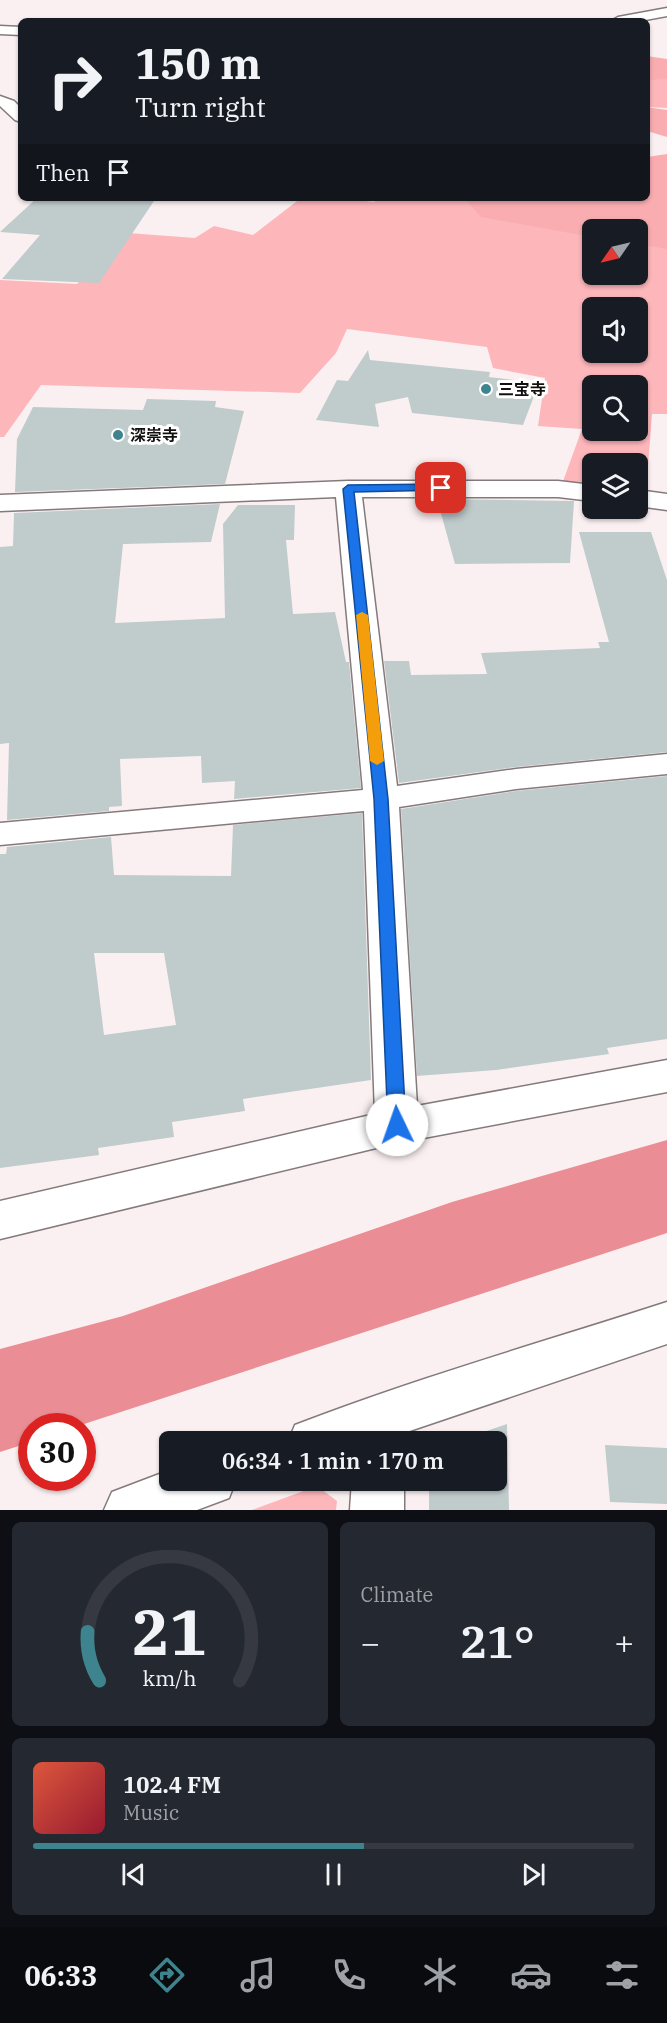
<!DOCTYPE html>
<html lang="en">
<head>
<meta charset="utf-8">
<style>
	:root { --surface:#171b24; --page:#242831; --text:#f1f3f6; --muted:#9ea1a6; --line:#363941; --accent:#3e848f }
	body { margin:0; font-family:"IBM Plex Serif","Noto Sans JP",serif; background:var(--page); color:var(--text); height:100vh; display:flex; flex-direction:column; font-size:22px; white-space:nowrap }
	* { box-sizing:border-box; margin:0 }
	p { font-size:20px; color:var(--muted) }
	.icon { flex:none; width:33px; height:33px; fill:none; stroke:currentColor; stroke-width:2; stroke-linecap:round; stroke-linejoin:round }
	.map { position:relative; height:1510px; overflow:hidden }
	.side { display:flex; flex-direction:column; gap:12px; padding:12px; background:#0d0f14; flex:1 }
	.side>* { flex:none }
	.banner { position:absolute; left:18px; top:18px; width:632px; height:183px; border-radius:9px; box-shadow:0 2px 4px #0004; background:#171b24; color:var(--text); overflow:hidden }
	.needle { width:39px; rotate:236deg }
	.buttons { position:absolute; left:582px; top:219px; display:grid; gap:12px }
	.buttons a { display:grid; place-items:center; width:66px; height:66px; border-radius:9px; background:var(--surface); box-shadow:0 2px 4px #0004; font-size:30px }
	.speed { position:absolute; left:18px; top:1413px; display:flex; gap:12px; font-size:30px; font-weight:700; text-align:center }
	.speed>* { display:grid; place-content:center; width:78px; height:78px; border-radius:50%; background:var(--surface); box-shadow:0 2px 4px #0004; line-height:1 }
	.speed .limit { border:9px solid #d22; background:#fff; color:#111 }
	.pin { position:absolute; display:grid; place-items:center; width:51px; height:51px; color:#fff; margin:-26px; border-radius:12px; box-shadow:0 3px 9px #0006 }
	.me { position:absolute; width:66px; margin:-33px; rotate:357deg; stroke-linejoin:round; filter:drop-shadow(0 0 4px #0008) }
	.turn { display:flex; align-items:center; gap:21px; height:126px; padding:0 18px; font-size:27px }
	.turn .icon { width:78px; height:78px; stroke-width:2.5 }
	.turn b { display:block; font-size:42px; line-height:51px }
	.then { display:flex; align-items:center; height:57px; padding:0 18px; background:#0003; gap:12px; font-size:22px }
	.big { font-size:45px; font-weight:600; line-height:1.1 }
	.side .widget { flex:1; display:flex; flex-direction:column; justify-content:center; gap:9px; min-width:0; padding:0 21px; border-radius:9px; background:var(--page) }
	.side .dial { align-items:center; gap:0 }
	.dial svg { height:156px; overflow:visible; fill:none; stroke:var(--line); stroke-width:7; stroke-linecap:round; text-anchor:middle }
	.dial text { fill:var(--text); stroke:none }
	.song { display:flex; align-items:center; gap:18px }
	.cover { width:72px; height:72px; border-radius:9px; background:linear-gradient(135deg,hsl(10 70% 55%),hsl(350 70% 35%)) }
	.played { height:6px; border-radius:3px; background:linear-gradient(90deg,var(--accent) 55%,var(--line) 55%) }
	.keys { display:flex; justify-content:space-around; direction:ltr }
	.heat { display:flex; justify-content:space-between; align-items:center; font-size:33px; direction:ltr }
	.side .tiles { flex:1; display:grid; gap:12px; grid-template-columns:1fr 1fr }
	.widget:last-child { grid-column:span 2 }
	.trip { position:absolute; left:159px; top:1431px; width:348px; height:60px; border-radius:9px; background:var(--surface); box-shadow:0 2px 4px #0004; font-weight:600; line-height:60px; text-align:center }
	.tab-bar { display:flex; height:96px; justify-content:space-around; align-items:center; background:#090b0e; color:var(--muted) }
	.tab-bar .icon { width:42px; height:42px }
	.tab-bar .active { color:var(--accent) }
	.tab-bar b { font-size:27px; color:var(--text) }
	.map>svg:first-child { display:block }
	.green { fill:#fdb6ba; fill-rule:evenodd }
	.forest { fill:#faadb0 }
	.water { fill:#eb8d94 }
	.building { fill:#c0cbcc; fill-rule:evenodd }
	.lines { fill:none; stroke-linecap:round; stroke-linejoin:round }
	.minor-casing { stroke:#847a7b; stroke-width:3 }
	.minor { fill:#fff; fill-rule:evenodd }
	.route { fill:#1a73e8; stroke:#114b97; stroke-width:1.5 }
	.slow { fill:#f59e0b }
	.poi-dot { fill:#3e848f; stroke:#fff; stroke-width:2 }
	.labels { text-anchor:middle; stroke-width:6; stroke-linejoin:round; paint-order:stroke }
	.far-poi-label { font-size:16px; font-weight:bold; fill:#120f0f; stroke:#fff; text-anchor:start }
</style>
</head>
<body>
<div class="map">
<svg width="667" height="1510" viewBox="0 0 667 1510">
	<rect width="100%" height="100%" fill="#fbf0f1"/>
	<g class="green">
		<polygon points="667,73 667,108 647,107 646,74"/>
		<path d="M667,186V414H652L646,492L638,491V464H592V487L562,484L582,429L538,426L545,378L493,368L487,347L347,329L336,353L300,393L41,385L4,437H0V280L77,284L107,249L88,230L195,238L214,226L253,235L301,198H341L374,202L380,198H646ZM592,230H638V274H592ZM592,308H638V352H592ZM592,386H638V430H592Z"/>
		<polygon points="317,1486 337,1501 336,1510 252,1510"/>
	</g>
	<g class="forest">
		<polygon points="647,56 667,59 667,79 647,80"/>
		<polygon points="646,107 667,110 667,137 647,131"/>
		<polygon points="667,154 667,249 638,244 638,230 592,230 592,237 481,217 464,198 646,198 647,157"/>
	</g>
	<polygon class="water" points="667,1140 667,1233 78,1426 32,1426 31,1442 0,1452 0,1349 123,1316 452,1202"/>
	<g class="building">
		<polygon points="37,198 156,198 99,283 2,279 40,235 0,232"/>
		<polygon points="368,350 370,360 490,372 489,377 539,383 523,425 412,413 408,397 375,404 379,427 316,420 337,380 348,381"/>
		<polygon points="147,399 216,401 215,407 244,411 225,484 15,492 17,439 33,407 143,410"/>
		<polygon points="437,499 574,501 570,563 455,564"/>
		<polygon points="220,504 211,542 123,544 115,623 225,618 223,524 238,505 295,505 294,540 286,540 293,614 335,612 346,662 349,662 361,788 234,799 235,781 202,783 201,756 120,759 122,806 109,807 109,811 7,820 9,743 0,744 0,547 13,546 14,513"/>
		<polygon points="579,532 651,532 667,580 667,752 516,767 399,783 384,661 409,661 411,675 487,674 481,653 600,648 598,642 609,642"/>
		<polygon points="667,776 667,1039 607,1048 609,1054 496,1070 417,1076 401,809 516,791"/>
		<path d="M362,813L371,1080L243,1099L245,1111L172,1122L174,1137L98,1148L99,1155L0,1168V854H6L7,847L111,837L114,875L231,876L233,825ZM94,953H164L176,1025L104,1035Z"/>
		<polygon points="507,1424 509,1510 429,1510 429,1480 496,1480 496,1442 454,1442"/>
		<polygon points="605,1445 667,1448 667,1504 610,1502"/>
	</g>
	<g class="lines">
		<defs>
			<g id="minor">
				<polygon points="667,8 667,16 640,21 611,21 618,17"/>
				<polygon points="0,26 21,27 21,35 0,34"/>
				<polygon points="0,96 14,101 21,108 21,122 15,120 0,106"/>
				<polygon points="348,481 558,481 592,485 592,501 558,497 362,497 397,786 516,769 667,754 667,774 516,789 399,807 417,1106 667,1060 667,1092 397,1143 0,1239 0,1201 375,1114 364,811 0,845 0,823 363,790 336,497 0,511 0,495"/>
				<polygon points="638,490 667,494 667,510 638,506"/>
				<path d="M667,1302V1344L377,1442H288L295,1425C417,1378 543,1342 667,1302Z"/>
				<polygon points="170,1470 170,1480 236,1480 229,1498 197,1510 104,1510 112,1492"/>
				<polygon points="352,1480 404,1480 404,1510 350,1510"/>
			</g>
		</defs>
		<use href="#minor" class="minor-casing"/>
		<use href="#minor" class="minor"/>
	</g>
	<polygon class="route" points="441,484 445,485 445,490 354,492 388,799 406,1125 404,1130 397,1132 391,1130 388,1125 374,799 343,489 348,485"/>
	<polygon class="slow" points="362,612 368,615 384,761 377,765 370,761 356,615"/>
	<g class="poi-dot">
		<circle cx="486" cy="389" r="6"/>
		<circle cx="118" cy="435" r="6"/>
	</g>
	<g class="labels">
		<g class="far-poi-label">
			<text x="498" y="395">三宝寺</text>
			<text x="130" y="441">深崇寺</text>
		</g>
	</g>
</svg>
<div class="buttons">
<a><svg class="needle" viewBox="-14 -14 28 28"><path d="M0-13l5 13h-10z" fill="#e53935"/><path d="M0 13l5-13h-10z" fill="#9ea1a6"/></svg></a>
<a><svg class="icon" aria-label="sound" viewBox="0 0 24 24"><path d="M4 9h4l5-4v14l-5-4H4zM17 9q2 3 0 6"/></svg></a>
<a><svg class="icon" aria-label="search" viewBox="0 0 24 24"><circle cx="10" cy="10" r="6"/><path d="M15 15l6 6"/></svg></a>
<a><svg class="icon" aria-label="layers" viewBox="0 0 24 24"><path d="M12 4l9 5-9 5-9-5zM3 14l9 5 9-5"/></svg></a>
</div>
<div class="speed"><div class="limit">30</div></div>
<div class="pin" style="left:441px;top:488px;background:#d93025"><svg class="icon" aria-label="arrive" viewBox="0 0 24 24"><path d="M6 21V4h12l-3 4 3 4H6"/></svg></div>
<svg class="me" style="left:397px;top:1125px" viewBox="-20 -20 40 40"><circle r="19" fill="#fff"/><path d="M0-13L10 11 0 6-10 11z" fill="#1a73e8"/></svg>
<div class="trip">06:34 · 1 min · 170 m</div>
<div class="banner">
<div class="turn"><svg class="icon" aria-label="right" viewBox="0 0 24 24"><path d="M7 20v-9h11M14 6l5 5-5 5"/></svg><div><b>150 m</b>Turn right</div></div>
<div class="then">Then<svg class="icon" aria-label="arrive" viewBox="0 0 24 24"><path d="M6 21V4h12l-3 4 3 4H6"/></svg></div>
</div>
</div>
<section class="side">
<div class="tiles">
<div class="widget dial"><svg viewBox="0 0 100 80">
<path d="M14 69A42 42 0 1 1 86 69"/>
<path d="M14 69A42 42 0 0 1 8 44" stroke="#3e848f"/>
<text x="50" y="56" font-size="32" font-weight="700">21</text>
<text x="50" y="72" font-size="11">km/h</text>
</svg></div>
<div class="widget"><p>Climate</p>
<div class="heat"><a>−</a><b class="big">21°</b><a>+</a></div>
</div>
<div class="widget">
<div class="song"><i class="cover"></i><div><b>102.4 FM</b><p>Music</p></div></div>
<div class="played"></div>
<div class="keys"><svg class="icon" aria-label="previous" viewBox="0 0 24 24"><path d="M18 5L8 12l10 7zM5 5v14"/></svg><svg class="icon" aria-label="pause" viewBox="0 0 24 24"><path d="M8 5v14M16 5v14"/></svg><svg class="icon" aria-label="next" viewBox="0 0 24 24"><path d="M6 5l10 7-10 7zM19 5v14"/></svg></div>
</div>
</div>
</section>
<nav class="tab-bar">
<b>06:33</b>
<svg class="icon active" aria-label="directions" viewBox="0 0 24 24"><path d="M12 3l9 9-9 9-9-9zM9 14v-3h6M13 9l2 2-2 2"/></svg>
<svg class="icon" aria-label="music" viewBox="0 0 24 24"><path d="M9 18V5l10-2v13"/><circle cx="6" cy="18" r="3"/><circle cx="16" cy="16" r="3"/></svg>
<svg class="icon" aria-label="phone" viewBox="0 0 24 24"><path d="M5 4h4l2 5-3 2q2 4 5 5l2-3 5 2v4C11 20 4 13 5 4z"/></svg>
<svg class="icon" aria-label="climate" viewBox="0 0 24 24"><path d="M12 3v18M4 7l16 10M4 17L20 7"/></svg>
<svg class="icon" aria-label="car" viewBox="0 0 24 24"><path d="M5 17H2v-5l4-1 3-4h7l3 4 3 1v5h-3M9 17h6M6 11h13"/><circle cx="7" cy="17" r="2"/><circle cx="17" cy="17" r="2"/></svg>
<svg class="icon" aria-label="filters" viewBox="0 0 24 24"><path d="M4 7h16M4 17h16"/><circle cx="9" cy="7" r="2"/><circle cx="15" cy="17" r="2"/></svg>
</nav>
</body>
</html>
